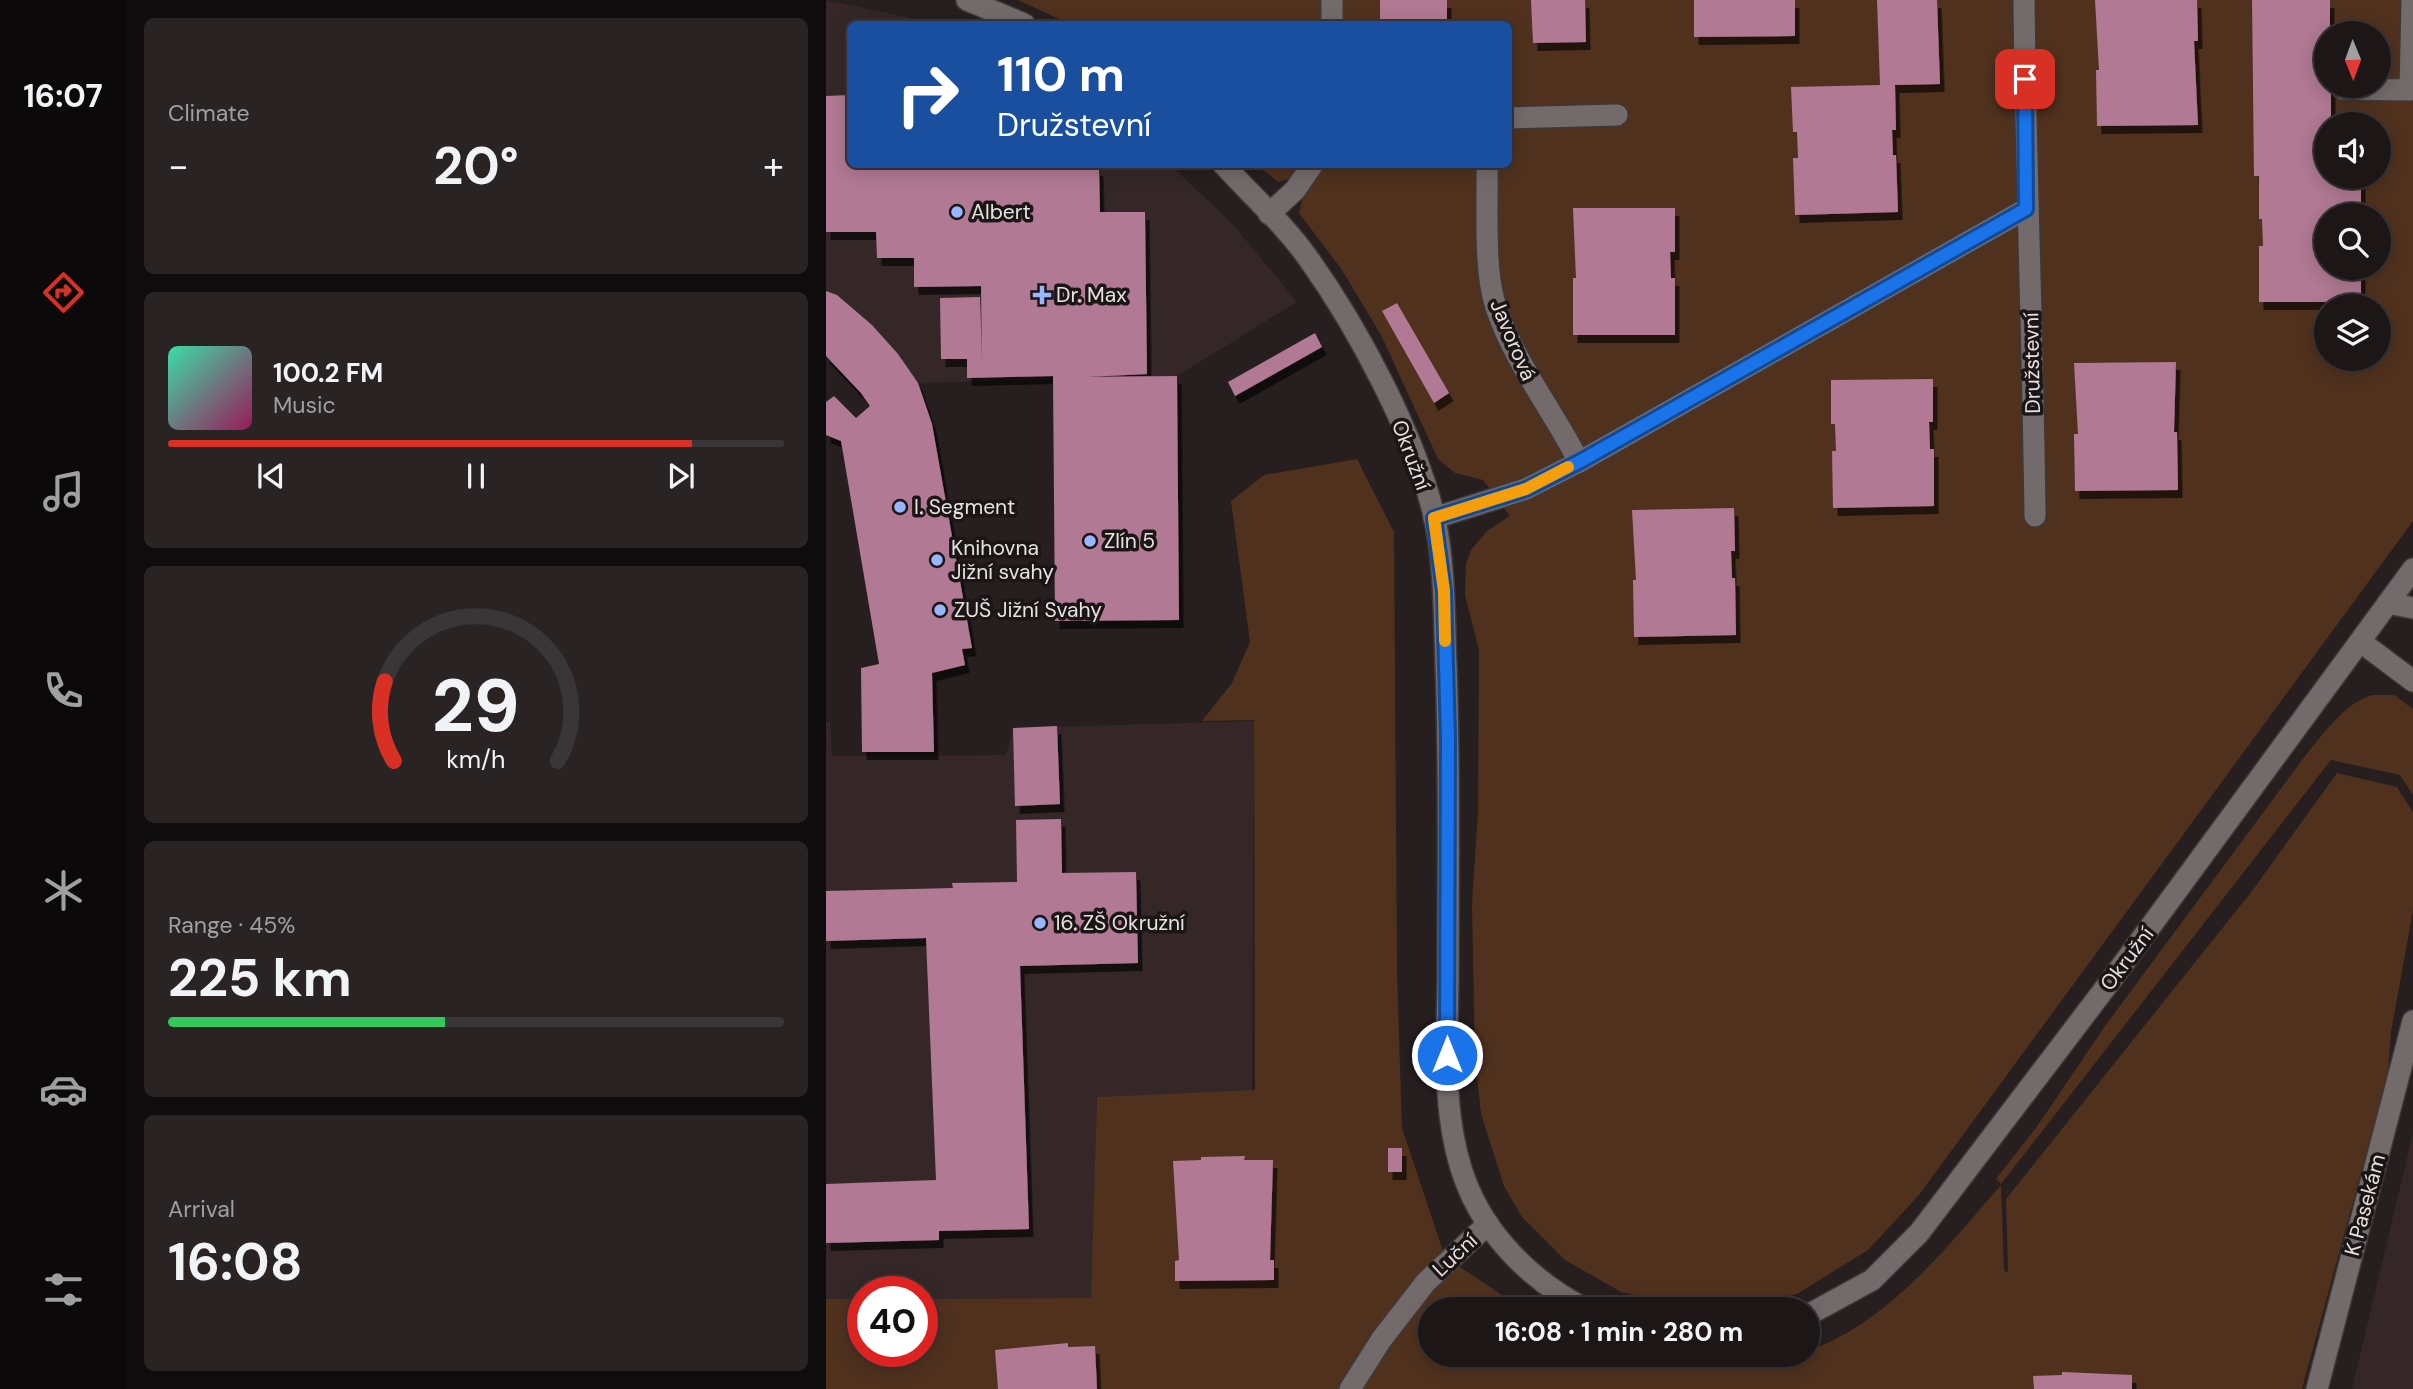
<!DOCTYPE html>
<html lang="en">
<head>
<meta charset="utf-8">
<style>
	:root { --surface:#1c1617; --page:#292324; --text:#f1f3f6; --muted:#a09fa1; --line:#3a3536; --accent:#d93025 }
	body { margin:0; font-family:"DM Sans",sans-serif; background:var(--page); color:var(--text); height:100vh; display:flex; flex-direction:column; font-size:26px; white-space:nowrap }
	* { box-sizing:border-box; margin:0 }
	p { font-size:23px; color:var(--muted) }
	.icon { flex:none; width:38px; height:38px; fill:none; stroke:currentColor; stroke-width:2; stroke-linecap:round; stroke-linejoin:round }
	.map { position:relative; flex:1; overflow:hidden }
	.sheet { display:flex; flex-direction:column; gap:18px; padding:18px; background:#0f0c0d; width:700px }
	.sheet>* { flex:none }
	.banner { position:absolute; left:21px; top:21px; width:665px; height:147px; border-radius:10px; box-shadow:0 4px 18px #0003,0 0 0 2px var(--line); background:#1a4fa0; color:#fff; overflow:hidden }
	.needle { width:46px; rotate:179deg }
	.buttons { position:absolute; left:1488px; top:21px; display:grid; gap:14px }
	.buttons a { display:grid; place-items:center; width:77px; height:77px; border-radius:50%; background:var(--surface); box-shadow:0 4px 18px #0003,0 0 0 2px var(--line); font-size:35px }
	.speed { position:absolute; left:21px; top:1276px; display:flex; gap:14px; font-size:35px; font-weight:700; text-align:center }
	.speed>* { display:grid; place-content:center; width:91px; height:91px; border-radius:50%; background:var(--surface); box-shadow:0 4px 18px #0003,0 0 0 2px var(--line); line-height:1 }
	.speed .limit { border:10px solid #d22; background:#fff; color:#111 }
	.pin { position:absolute; display:grid; place-items:center; width:60px; height:60px; color:#fff; margin:-30px; border-radius:14px; box-shadow:0 4px 10px #0006 }
	.me { position:absolute; width:77px; margin:-38px; rotate:0deg; stroke-linejoin:round; filter:drop-shadow(0 0 5px #0008) }
	.turn { display:flex; align-items:center; gap:24px; height:147px; padding:0 35px; font-size:32px }
	.turn .icon { width:91px; height:91px; stroke-width:2.5 }
	.turn b { display:block; font-size:49px; line-height:60px }
	.big { font-size:52px; font-weight:700; line-height:1.1 }
	.sheet .widget { flex:1; display:flex; flex-direction:column; justify-content:center; gap:10px; min-width:0; padding:0 24px; border-radius:10px; background:var(--page) }
	.sheet .dial { align-items:center; gap:0 }
	.dial svg { height:182px; overflow:visible; fill:none; stroke:var(--line); stroke-width:7; stroke-linecap:round; text-anchor:middle }
	.dial text { fill:var(--text); stroke:none }
	.song { display:flex; align-items:center; gap:21px }
	.cover { width:84px; height:84px; border-radius:10px; background:linear-gradient(135deg,hsl(160 70% 55%),hsl(330 70% 35%)) }
	.played { height:7px; border-radius:4px; background:linear-gradient(90deg,var(--accent) 85%,var(--line) 85%) }
	.keys { display:flex; justify-content:space-around; direction:ltr }
	.heat { display:flex; justify-content:space-between; align-items:center; font-size:38px; direction:ltr }
	.charge { height:10px; border-radius:5px; background:linear-gradient(90deg,#34c759 45%,var(--line) 0) }
	.trip { position:absolute; left:592px; top:1297px; width:402px; height:70px; border-radius:35px; background:var(--surface); box-shadow:0 4px 18px #0003,0 0 0 2px var(--line); font-weight:700; line-height:70px; text-align:center }
	main { display:flex; flex:1; min-height:0 }
	.tab-bar { display:flex; flex-direction:column; width:126px; justify-content:space-around; align-items:center; background:#0b0909; color:var(--muted) }
	.tab-bar .icon { width:49px; height:49px }
	.tab-bar .active { color:var(--accent) }
	.tab-bar b { font-size:32px; color:var(--text) }
	.map>svg:first-child { display:block }
	.built { fill:#352728 }
	.green { fill:#50311e; fill-rule:evenodd }
	.building { fill:#b17993; filter:url(#shadow) }
	.lines { fill:none; stroke-linecap:round; stroke-linejoin:round }
	.minor-casing { stroke:#3f3839; stroke-width:24 }
	.tertiary-casing { stroke:#3f3839; stroke-width:24 }
	.minor { stroke:#736a6b; stroke-width:21 }
	.tertiary { stroke:#736a6b; stroke-width:21 }
	.route-casing { stroke:#114b97; stroke-width:18 }
	.route { stroke:#1a73e8; stroke-width:12 }
	.slow { stroke:#f59e0b; stroke-width:12 }
	.poi-dot { fill:#98b5fd; stroke:#1c1516; stroke-width:2.5 }
	.labels { text-anchor:middle; stroke-width:7; stroke-linejoin:round; paint-order:stroke }
	.poi-label { font-size:21px; fill:#e7e2e2; stroke:#1c1516; text-anchor:start }
	.street-label { font-size:21px; fill:#e7e2e2; stroke:#1c1516 }
</style>
</head>
<body>
<main>
<nav class="tab-bar">
<b>16:07</b>
<svg class="icon active" aria-label="directions" viewBox="0 0 24 24"><path d="M12 3l9 9-9 9-9-9zM9 14v-3h6M13 9l2 2-2 2"/></svg>
<svg class="icon" aria-label="music" viewBox="0 0 24 24"><path d="M9 18V5l10-2v13"/><circle cx="6" cy="18" r="3"/><circle cx="16" cy="16" r="3"/></svg>
<svg class="icon" aria-label="phone" viewBox="0 0 24 24"><path d="M5 4h4l2 5-3 2q2 4 5 5l2-3 5 2v4C11 20 4 13 5 4z"/></svg>
<svg class="icon" aria-label="climate" viewBox="0 0 24 24"><path d="M12 3v18M4 7l16 10M4 17L20 7"/></svg>
<svg class="icon" aria-label="car" viewBox="0 0 24 24"><path d="M5 17H2v-5l4-1 3-4h7l3 4 3 1v5h-3M9 17h6M6 11h13"/><circle cx="7" cy="17" r="2"/><circle cx="17" cy="17" r="2"/></svg>
<svg class="icon" aria-label="filters" viewBox="0 0 24 24"><path d="M4 7h16M4 17h16"/><circle cx="9" cy="7" r="2"/><circle cx="15" cy="17" r="2"/></svg>
</nav>
<section class="sheet">
<div class="widget"><p>Climate</p>
<div class="heat"><a>−</a><b class="big">20°</b><a>+</a></div>
</div>
<div class="widget">
<div class="song"><i class="cover"></i><div><b>100.2 FM</b><p>Music</p></div></div>
<div class="played"></div>
<div class="keys"><svg class="icon" aria-label="previous" viewBox="0 0 24 24"><path d="M18 5L8 12l10 7zM5 5v14"/></svg><svg class="icon" aria-label="pause" viewBox="0 0 24 24"><path d="M8 5v14M16 5v14"/></svg><svg class="icon" aria-label="next" viewBox="0 0 24 24"><path d="M6 5l10 7-10 7zM19 5v14"/></svg></div>
</div>
<div class="widget dial"><svg viewBox="0 0 100 80">
<path d="M14 69A42 42 0 1 1 86 69"/>
<path d="M14 69A42 42 0 0 1 10 34" stroke="#d93025"/>
<text x="50" y="56" font-size="32" font-weight="700">29</text>
<text x="50" y="72" font-size="11">km/h</text>
</svg></div>
<div class="widget"><p>Range · 45%</p><b class="big">225 km</b><div class="charge"></div></div>
<div class="widget"><p>Arrival</p><b class="big">16:08</b></div>
</section>
<div class="map">
<svg width="1587" height="1389" viewBox="0 0 1587 1389">
	<defs>
		<filter id="shadow"><feDropShadow dx="4.5" dy="8" stdDeviation="0" flood-color="#0009"/></filter>
	</defs>
	<rect width="100%" height="100%" fill="#261e1f"/>
	<g class="built">
		<polygon points="0,0 112,24 24,24 24,164 344,165 405,222 471,302 351,376 92,383 51,330 11,295 0,291"/>
		<polygon points="428,721 426,1091 271,1097 266,1303 96,1301 96,1292 37,1292 37,1300 0,1300 0,722 4,722 6,756 180,755 187,728"/>
		<polygon points="1587,1133 1587,1389 1526,1389"/>
	</g>
	<g class="green">
		<path d="M192,0H1587V521L1093,1195L1042,1250L971,1294L909,1307H861L795,1292L739,1260L696,1217L678,1186L655,1114L649,1058L646,904L652,812L653,650L639,595L640,564L645,550L661,531L684,516L657,480L629,473L612,459L555,335L516,270L473,213L478,193L469,177L452,182L431,165L682,164V24H244ZM1500,33H1552V86H1500ZM1500,124H1552V177H1500ZM1500,215H1552V268H1500ZM1500,306H1552V359H1500Z"/>
		<path d="M531,459L568,532L571,974L576,1128L619,1257L697,1309H604V1354H796L852,1367L907,1368L968,1355L982,1354V1351C1063,1322 1120,1248 1175,1185L1178,1271L1182,1272L1180,1199L1426,891L1511,773L1571,787L1587,812V910L1565,1032L1562,1073L1476,1389H0V1299H37V1351H96V1299L265,1298L271,1097L429,1090L428,720L376,721L406,683L424,642L405,501L438,475Z"/>
		<path d="M1546,695H1568L1587,709V795L1574,775L1505,760L1175,1184L1170,1179L1212,1125L1279,1026L1482,752C1501,730 1518,704 1546,695Z"/>
	</g>
	<g class="building">
		<polygon points="554,0 621,0 621,24 616,24 616,20 554,21"/>
		<polygon points="705,0 759,0 760,42 707,43"/>
		<polygon points="868,0 969,0 969,36 868,37"/>
		<polygon points="1051,0 1111,0 1114,84 1069,85 1070,130 1066,130 1067,155 1070,155 1072,212 969,215 967,158 972,158 971,132 967,132 965,87 1054,85"/>
		<polygon points="1269,0 1371,0 1372,41 1368,41 1372,125 1271,126 1270,70 1273,70"/>
		<polygon points="1426,0 1504,0 1504,33 1500,33 1500,86 1505,86 1505,124 1500,124 1500,177 1535,177 1535,215 1500,215 1500,268 1535,268 1535,302 1433,302 1433,246 1437,246 1436,219 1433,219 1433,176 1428,176"/>
		<polygon points="24,95 24,164 231,164 231,169 273,168 274,212 319,212 321,374 261,377 351,376 353,620 229,621 227,376 141,378 141,359 115,359 114,298 154,297 156,360 155,286 88,287 88,258 51,258 50,232 0,232 0,96"/>
		<polygon points="747,208 849,208 849,252 844,252 845,278 849,278 849,335 747,335 747,278 750,278"/>
		<polygon points="0,291 11,295 46,325 72,354 92,383 106,424 146,648 136,649 139,665 106,673 108,752 36,752 35,668 53,664 15,441 0,435 0,402 8,396 30,418 44,406 35,393 0,356"/>
		<polygon points="571,303 623,393 608,403 556,311"/>
		<polygon points="489,333 496,347 409,396 402,382"/>
		<polygon points="1350,362 1348,432 1351,432 1352,490 1249,491 1248,434 1252,434 1248,363"/>
		<polygon points="1107,379 1107,422 1103,422 1104,449 1108,449 1108,506 1007,508 1006,451 1010,451 1009,424 1005,424 1005,380"/>
		<polygon points="908,508 909,551 905,551 906,578 909,578 910,635 808,637 807,580 810,580 806,510"/>
		<polygon points="231,726 234,804 189,806 187,728"/>
		<polygon points="235,819 236,873 310,872 312,963 194,966 203,1229 113,1231 113,1240 0,1243 0,1184 110,1180 100,938 0,941 0,891 127,888 126,883 191,882 190,820"/>
		<rect x="562" y="1148" width="14" height="24"/>
		<polygon points="419,1156 418,1160 447,1160 444,1260 448,1260 448,1280 349,1281 349,1261 353,1260 347,1161 375,1160 375,1157"/>
		<polygon points="242,1343 242,1347 269,1346 271,1389 172,1389 169,1350"/>
		<polygon points="1236,1372 1306,1375 1306,1389 1208,1389 1207,1376 1236,1375"/>
	</g>
	<g class="lines">
		<defs>
			<g id="minor">
				<polyline points="506,0 506,24"/>
				<path d="M1198,0C1200,172 1207,344 1209,516"/>
				<polyline points="1517,89 1584,90 1586,0"/>
				<polyline points="682,118 791,115"/>
				<path d="M661,164C662,206 657,272 671,310C690,365 727,410 753,462"/>
				<polyline points="443,214 469,190 487,164"/>
				<polyline points="608,518 700,489 753,462 1200,209"/>
				<polyline points="1562,603 1587,608"/>
				<polyline points="1535,642 1587,681"/>
				<polyline points="524,1389 555,1340 600,1282 662,1224"/>
				<polyline points="1491,1389 1587,1021"/>
			</g>
			<g id="tertiary">
				<polyline points="141,0 198,24"/>
				<path d="M397,164C425,195 458,224 482,258C532,328 590,436 609,520C619,567 618,616 620,665C624,771 622,876 622,982C621,1047 616,1115 638,1177C658,1234 706,1282 760,1309"/>
				<polyline points="982,1315 1046,1280 1093,1233 1286,979 1587,569"/>
			</g>
		</defs>
		<use href="#minor" class="minor-casing"/>
		<use href="#tertiary" class="tertiary-casing"/>
		<use href="#minor" class="minor"/>
		<use href="#tertiary" class="tertiary"/>
	</g>
	<g class="lines">
		<defs>
			<polyline id="route" points="621,1055 622,738 618,591 608,518 700,489 753,462 1200,209 1199,79"/>
		</defs>
		<use href="#route" class="route-casing"/>
		<use href="#route" class="route"/>
		<polyline class="slow" points="619,641 618,591 608,518 700,489 742,467"/>
	</g>
	<g class="poi-dot">
		<circle cx="131" cy="212" r="7"/>
		<path d="M212.5 284.5h7v7h7v7h-7v7h-7v-7h-7v-7h7z"/>
		<circle cx="74" cy="507" r="7"/>
		<circle cx="264" cy="541" r="7"/>
		<circle cx="111" cy="560" r="7"/>
		<circle cx="114" cy="610" r="7"/>
		<circle cx="214" cy="923" r="7"/>
	</g>
	<g class="labels">
		<g class="poi-label">
			<text x="145" y="219">Albert</text>
			<text x="230" y="302">Dr. Max</text>
			<text x="88" y="514">I. Segment</text>
			<text x="278" y="548">Zlín 5</text>
			<text x="125" y="555">Knihovna<tspan x="125" dy="24">Jižní svahy</tspan></text>
			<text x="128" y="617">ZUŠ Jižní Svahy</text>
			<text x="228" y="930">16. ZŠ Okružní</text>
		</g>
		<g class="street-label">
			<text transform="translate(687 340) rotate(67)" y="7">Javorová</text>
			<text transform="translate(1206 363) rotate(-91)" y="7">Družstevní</text>
			<text transform="translate(585 455) rotate(69)" y="7">Okružní</text>
			<text transform="translate(1301 959) rotate(-53)" y="7">Okružní</text>
			<text transform="translate(1539 1205) rotate(-75)" y="7">K Pasekám</text>
			<text transform="translate(629 1255) rotate(-43)" y="7">Luční</text>
		</g>
	</g>
</svg>
<div class="buttons">
<a><svg class="needle" viewBox="-14 -14 28 28"><path d="M0-13l5 13h-10z" fill="#e53935"/><path d="M0 13l5-13h-10z" fill="#a09fa1"/></svg></a>
<a><svg class="icon" aria-label="sound" viewBox="0 0 24 24"><path d="M4 9h4l5-4v14l-5-4H4zM17 9q2 3 0 6"/></svg></a>
<a><svg class="icon" aria-label="search" viewBox="0 0 24 24"><circle cx="10" cy="10" r="6"/><path d="M15 15l6 6"/></svg></a>
<a><svg class="icon" aria-label="layers" viewBox="0 0 24 24"><path d="M12 4l9 5-9 5-9-5zM3 14l9 5 9-5"/></svg></a>
</div>
<div class="speed"><div class="limit">40</div></div>
<div class="pin" style="left:1199px;top:79px;background:#d93025"><svg class="icon" aria-label="arrive" viewBox="0 0 24 24"><path d="M6 21V4h12l-3 4 3 4H6"/></svg></div>
<svg class="me" style="left:621px;top:1055px" viewBox="-20 -20 40 40"><circle r="17" fill="#1a73e8" stroke="#fff" stroke-width="3"/><path d="M0-11L8 9 0 5-8 9z" fill="#fff"/></svg>
<div class="trip">16:08 · 1 min · 280 m</div>
<div class="banner">
<div class="turn"><svg class="icon" aria-label="right" viewBox="0 0 24 24"><path d="M7 20v-9h11M14 6l5 5-5 5"/></svg><div><b>110 m</b>Družstevní</div></div>
</div>
</div>
</main>
</body>
</html>
